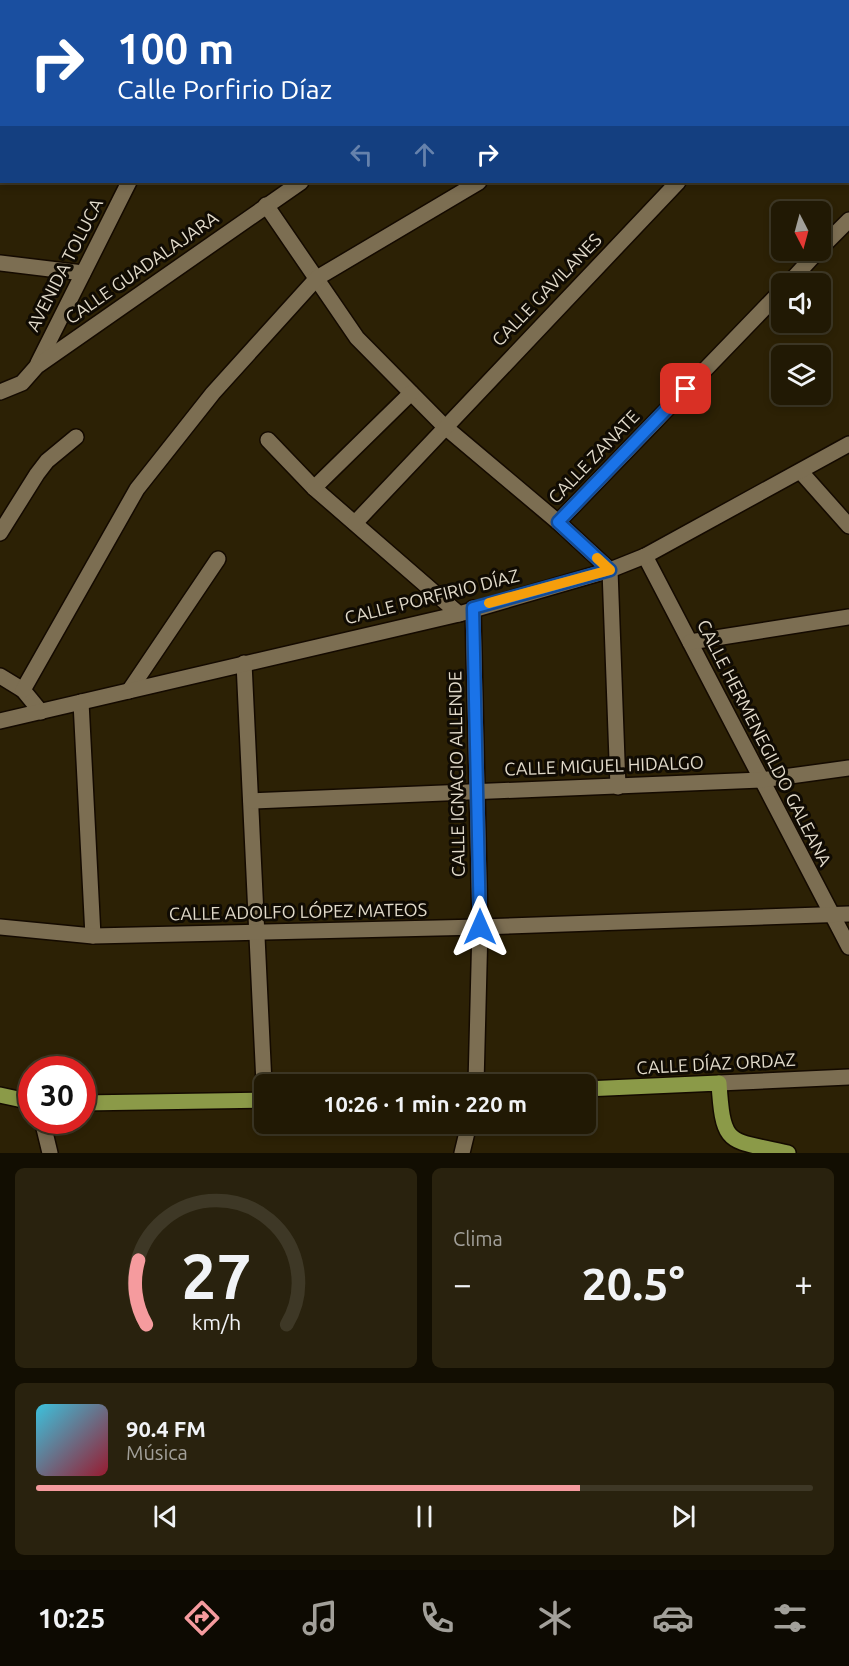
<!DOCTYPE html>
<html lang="es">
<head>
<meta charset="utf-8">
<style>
	:root { --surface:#211904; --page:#29220e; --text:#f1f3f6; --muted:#a2a09a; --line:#3e3826; --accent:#f59b9e }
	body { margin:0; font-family:Ubuntu,sans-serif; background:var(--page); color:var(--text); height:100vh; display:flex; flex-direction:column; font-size:22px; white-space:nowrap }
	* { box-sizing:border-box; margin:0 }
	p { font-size:20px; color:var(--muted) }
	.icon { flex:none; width:33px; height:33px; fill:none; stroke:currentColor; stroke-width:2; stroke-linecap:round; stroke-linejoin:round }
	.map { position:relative; height:1153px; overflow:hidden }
	.sheet { display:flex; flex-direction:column; gap:15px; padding:15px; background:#120e02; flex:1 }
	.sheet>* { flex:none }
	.top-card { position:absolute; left:0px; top:0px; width:849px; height:183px; box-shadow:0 3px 9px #0003,0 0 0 2px var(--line); background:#1a4fa0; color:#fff; overflow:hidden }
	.needle { width:39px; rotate:174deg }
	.controls { position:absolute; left:771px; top:201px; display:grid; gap:12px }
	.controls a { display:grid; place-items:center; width:60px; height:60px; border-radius:9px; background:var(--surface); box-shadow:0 3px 9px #0003,0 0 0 2px var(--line); font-size:30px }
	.speed { position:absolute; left:18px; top:1056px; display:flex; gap:12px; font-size:30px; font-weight:700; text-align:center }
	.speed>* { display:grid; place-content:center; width:78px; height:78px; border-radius:50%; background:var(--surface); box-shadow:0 3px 9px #0003,0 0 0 2px var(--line); line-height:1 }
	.speed .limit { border:9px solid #d22; background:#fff; color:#111 }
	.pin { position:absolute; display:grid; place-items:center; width:51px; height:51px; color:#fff; margin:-26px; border-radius:12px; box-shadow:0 3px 9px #0006 }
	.me { position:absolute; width:66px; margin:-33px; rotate:0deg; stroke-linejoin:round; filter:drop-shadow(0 0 4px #0008) }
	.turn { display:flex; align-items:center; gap:21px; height:126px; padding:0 18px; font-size:27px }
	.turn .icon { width:78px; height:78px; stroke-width:2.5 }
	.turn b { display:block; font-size:42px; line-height:51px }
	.lanes { display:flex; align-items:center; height:57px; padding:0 18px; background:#0003; justify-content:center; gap:30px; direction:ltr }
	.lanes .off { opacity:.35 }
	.big { font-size:45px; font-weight:600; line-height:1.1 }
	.sheet .tile { flex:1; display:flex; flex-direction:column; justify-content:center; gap:9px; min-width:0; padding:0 21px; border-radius:9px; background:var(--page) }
	.sheet .dial { align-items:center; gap:0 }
	.dial svg { height:156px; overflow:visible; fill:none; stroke:var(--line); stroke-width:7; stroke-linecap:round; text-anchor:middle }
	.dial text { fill:var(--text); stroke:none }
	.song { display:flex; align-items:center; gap:18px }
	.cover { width:72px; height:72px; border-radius:9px; background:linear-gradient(135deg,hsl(190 70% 55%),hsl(350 70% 35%)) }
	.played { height:6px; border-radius:3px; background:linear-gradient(90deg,var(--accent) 70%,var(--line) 70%) }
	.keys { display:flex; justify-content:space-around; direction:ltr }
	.heat { display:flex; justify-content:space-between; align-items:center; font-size:33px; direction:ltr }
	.sheet .tiles { flex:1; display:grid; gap:15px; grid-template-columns:1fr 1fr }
	.tile:last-child { grid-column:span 2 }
	.trip { position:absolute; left:254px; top:1074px; width:342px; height:60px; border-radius:9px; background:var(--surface); box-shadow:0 3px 9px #0003,0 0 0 2px var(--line); font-weight:600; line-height:60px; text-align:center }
	.tab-bar { display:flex; height:96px; justify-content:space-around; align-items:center; background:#0d0a02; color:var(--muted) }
	.tab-bar .icon { width:42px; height:42px }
	.tab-bar .on { color:var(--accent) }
	.tab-bar b { font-size:27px; color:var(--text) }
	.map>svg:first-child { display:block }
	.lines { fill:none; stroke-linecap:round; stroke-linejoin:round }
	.minor-casing { stroke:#140a00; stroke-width:18 }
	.major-casing { stroke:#140a00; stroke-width:18 }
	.minor { stroke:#7c6e52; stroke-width:15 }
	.major { stroke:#8b9a48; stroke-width:15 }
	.route-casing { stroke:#114b97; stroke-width:15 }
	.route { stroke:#1a73e8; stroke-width:10 }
	.slow { stroke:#f59e0b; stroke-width:10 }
	.labels { text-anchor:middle; stroke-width:6; stroke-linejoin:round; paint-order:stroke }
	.street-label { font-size:18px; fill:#e2dbcb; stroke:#100b03 }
</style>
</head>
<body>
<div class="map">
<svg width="849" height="1153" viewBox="0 0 849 1153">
	<rect width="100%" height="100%" fill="#2c2105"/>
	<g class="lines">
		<defs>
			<g id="minor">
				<polyline points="219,2 220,0"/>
				<polyline points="371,2 371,0"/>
				<polyline points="390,2 391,0"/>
				<polyline points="563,2 563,0"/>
				<polyline points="591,2 593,0"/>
				<polyline points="841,2 843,0"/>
				<polyline points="0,104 2,104"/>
				<polyline points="266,205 357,338 444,426 558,522 610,570 618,787"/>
				<polyline points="820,249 849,220"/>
				<polyline points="0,263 83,273"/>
				<polyline points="788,284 819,250"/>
				<polyline points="38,363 129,182"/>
				<polyline points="0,392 22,383 37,366 301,182"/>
				<polyline points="268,440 314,488 459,614"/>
				<polyline points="801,472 849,526"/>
				<polyline points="314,488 411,393"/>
				<polyline points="558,522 782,290"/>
				<polyline points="355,523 678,182"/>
				<polyline points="0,533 37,474 47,461 76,437"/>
				<polyline points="645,556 849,947"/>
				<polyline points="473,608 480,927 476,1084"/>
				<polyline points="690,642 849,617"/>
				<polyline points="244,663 264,1084"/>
				<polyline points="0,676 23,690 41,712"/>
				<polyline points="23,690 137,489 213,393 317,278 479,182"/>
				<polyline points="129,691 218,559"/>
				<polyline points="81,702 93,936"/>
				<polyline points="0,721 459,614 610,570 645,556 849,444"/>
				<polyline points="251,801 761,780 849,768"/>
				<polyline points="0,927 93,936 480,927 849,914"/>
				<polyline points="719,1083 849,1077"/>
				<polyline points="42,1120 50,1153"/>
				<polyline points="462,1153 469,1124"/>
			</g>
			<g id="major">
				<path d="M585,1089L719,1083C723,1149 729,1139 788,1153"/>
				<polyline points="0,1095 32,1102"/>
				<polyline points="82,1103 264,1100"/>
			</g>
		</defs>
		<use href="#minor" class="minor-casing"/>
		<use href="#major" class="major-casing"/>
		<use href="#minor" class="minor"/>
		<use href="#major" class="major"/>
	</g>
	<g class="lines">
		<defs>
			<polyline id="route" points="480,927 473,608 610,570 558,522 686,389"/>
		</defs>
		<use href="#route" class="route-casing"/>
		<use href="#route" class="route"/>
		<polyline class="slow" points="489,603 610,570 597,558"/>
	</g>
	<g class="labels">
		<g class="street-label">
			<text transform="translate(65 265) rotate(-63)" y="6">AVENIDA TOLUCA</text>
			<text transform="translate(142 268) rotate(-35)" y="6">CALLE GUADALAJARA</text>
			<text transform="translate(547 290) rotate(-46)" y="6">CALLE GAVILANES</text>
			<text transform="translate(594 457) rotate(-46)" y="6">CALLE ZANATE</text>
			<text transform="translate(432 597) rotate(-14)" y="6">CALLE PORFIRIO DÍAZ</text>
			<text transform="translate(764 743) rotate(63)" y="6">CALLE HERMENEGILDO GALEANA</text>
			<text transform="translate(604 766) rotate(-2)" y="6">CALLE MIGUEL HIDALGO</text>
			<text transform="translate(457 774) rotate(-91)" y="6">CALLE IGNACIO ALLENDE</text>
			<text transform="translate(298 912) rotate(-1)" y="6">CALLE ADOLFO LÓPEZ MATEOS</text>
			<text transform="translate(716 1064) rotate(-3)" y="6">CALLE DÍAZ ORDAZ</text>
		</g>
	</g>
</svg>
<div class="controls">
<a><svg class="needle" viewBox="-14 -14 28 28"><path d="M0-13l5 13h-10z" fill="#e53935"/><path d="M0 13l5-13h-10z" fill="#a2a09a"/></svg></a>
<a><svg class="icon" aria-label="sound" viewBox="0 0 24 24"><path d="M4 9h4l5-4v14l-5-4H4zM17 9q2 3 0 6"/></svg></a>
<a><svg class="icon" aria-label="layers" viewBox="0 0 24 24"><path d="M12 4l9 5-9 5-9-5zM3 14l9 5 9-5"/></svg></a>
</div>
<div class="speed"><div class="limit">30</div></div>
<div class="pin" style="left:686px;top:389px;background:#d93025"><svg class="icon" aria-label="arrive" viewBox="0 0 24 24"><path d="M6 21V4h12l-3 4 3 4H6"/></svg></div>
<svg class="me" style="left:480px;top:927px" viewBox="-20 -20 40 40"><path d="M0-17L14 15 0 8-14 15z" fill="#1a73e8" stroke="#fff" stroke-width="4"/></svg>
<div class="trip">10:26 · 1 min · 220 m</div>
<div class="top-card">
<div class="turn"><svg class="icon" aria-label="right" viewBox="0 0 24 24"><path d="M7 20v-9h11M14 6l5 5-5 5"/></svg><div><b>100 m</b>Calle Porfirio Díaz</div></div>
<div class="lanes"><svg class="icon off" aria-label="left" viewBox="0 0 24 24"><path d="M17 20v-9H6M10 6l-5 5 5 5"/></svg><svg class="icon off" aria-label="ahead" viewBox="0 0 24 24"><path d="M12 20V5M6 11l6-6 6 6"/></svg><svg class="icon" aria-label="right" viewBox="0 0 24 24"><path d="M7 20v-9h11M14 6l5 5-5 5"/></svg></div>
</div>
</div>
<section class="sheet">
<div class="tiles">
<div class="tile dial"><svg viewBox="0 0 100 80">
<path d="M14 69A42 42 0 1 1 86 69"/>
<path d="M14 69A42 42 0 0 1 10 36" stroke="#f59b9e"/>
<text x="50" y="56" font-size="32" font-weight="700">27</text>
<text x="50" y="72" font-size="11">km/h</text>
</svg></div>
<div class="tile"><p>Clima</p>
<div class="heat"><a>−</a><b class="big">20.5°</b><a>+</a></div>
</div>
<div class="tile">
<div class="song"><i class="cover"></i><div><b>90.4 FM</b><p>Música</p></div></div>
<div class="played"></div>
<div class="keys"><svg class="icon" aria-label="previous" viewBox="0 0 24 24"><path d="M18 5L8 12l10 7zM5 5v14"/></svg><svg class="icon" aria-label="pause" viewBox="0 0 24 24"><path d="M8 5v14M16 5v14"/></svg><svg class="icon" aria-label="next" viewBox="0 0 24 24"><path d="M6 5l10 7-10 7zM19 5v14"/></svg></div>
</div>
</div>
</section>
<nav class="tab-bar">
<b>10:25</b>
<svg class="icon on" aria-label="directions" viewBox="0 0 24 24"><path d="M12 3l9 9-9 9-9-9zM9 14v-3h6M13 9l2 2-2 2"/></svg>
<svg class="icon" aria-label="music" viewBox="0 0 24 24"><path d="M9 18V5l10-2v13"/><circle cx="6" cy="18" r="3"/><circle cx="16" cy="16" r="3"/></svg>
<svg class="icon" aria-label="phone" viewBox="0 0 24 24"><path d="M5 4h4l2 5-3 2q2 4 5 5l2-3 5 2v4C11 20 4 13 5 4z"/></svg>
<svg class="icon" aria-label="climate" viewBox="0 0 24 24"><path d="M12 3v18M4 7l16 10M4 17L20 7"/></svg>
<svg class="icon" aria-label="car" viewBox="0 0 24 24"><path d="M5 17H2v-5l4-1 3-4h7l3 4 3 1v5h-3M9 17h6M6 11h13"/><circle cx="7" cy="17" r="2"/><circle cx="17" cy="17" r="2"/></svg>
<svg class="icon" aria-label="filters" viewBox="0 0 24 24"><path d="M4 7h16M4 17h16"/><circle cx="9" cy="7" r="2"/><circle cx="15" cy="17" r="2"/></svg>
</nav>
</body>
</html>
